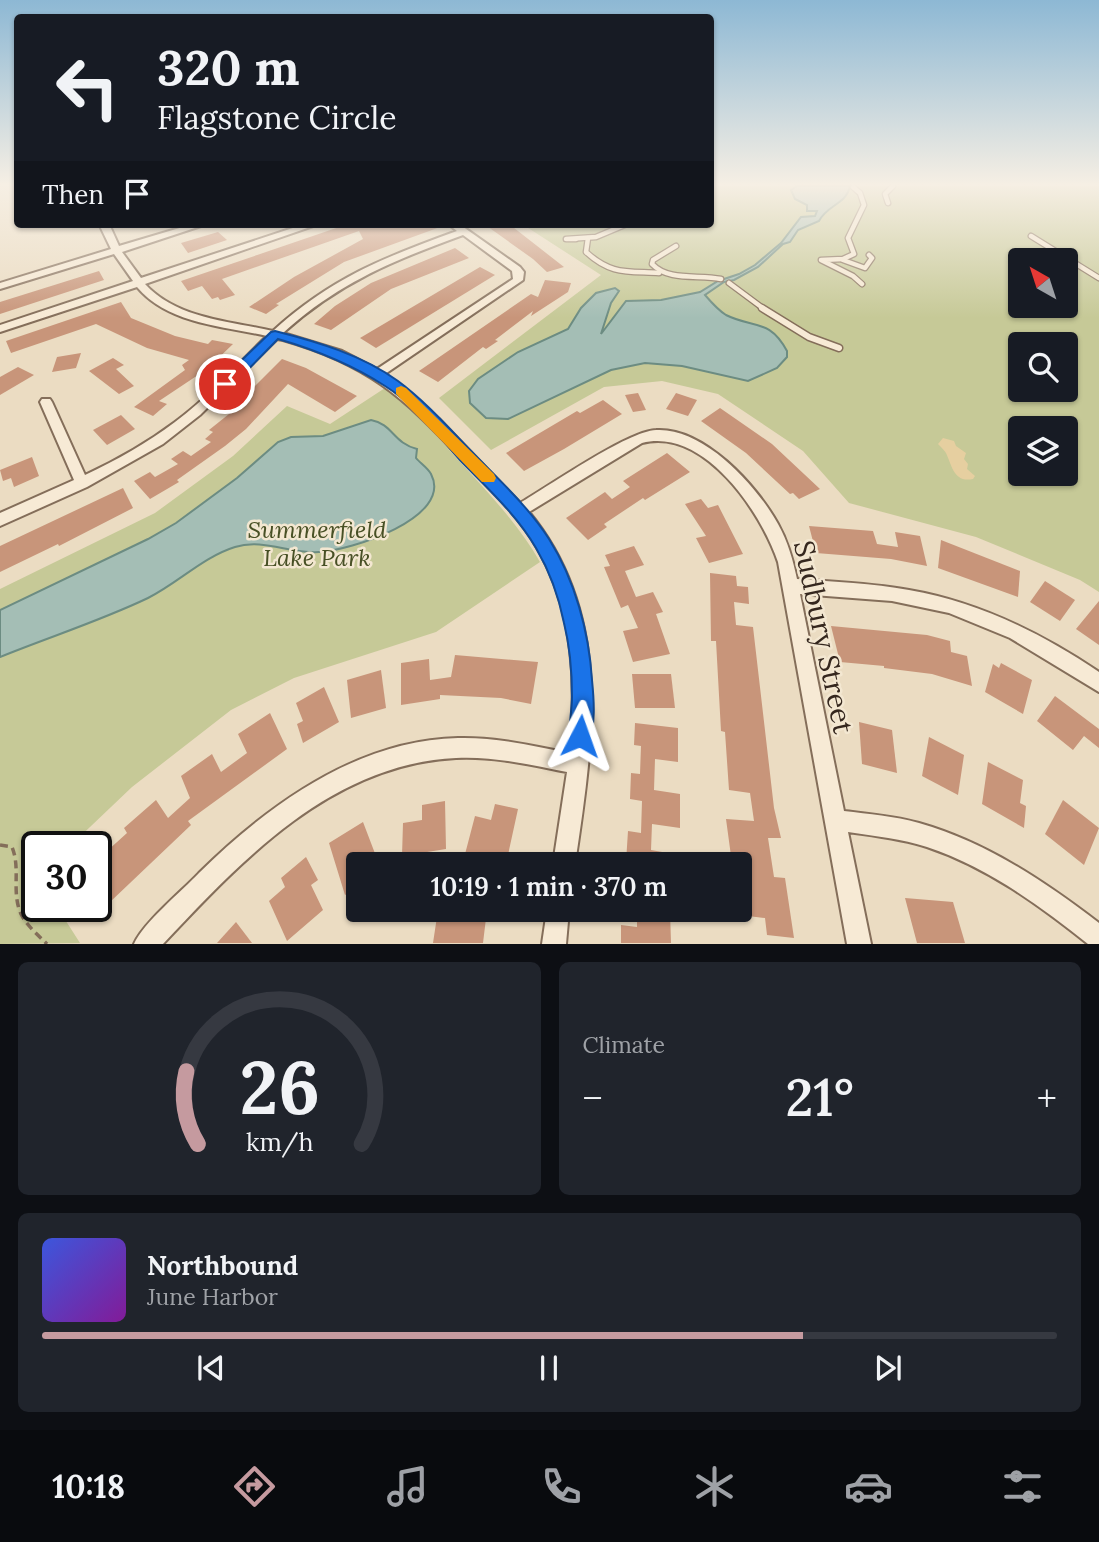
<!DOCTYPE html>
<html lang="en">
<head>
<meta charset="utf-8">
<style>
	:root { --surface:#171b24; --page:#20242c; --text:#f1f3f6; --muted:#9ea1a6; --line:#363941; --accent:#c59a9f }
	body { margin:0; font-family:Lora,serif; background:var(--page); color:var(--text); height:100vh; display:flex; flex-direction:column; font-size:26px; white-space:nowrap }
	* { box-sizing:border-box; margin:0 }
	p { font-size:23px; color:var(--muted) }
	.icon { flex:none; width:38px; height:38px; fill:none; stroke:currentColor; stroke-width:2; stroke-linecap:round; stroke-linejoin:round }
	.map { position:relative; height:944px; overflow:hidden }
	.details { display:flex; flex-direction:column; gap:18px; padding:18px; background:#0d0f14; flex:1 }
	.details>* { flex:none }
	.top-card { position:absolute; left:14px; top:14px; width:700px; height:214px; border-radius:7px; box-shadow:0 2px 5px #0004; background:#171b24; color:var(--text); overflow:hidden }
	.needle { width:46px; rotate:321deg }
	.buttons { position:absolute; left:1008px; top:248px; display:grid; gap:14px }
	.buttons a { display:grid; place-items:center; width:70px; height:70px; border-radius:7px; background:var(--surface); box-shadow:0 2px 5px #0004; font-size:35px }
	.speed { position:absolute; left:21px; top:831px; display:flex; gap:14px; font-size:35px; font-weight:700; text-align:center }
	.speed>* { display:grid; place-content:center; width:91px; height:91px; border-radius:50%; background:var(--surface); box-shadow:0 2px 5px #0004; line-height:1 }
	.speed .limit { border:4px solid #111; border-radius:10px; background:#fff; color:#111 }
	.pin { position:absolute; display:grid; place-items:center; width:60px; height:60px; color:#fff; margin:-30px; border:4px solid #fff; border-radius:50%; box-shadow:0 2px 7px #0007 }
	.me { position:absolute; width:77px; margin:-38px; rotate:4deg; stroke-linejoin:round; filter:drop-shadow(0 0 5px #0008) }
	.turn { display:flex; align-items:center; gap:24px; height:147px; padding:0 28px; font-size:32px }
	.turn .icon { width:91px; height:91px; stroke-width:2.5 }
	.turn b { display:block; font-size:49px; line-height:60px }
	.then { display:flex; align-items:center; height:66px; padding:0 28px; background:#0003; gap:14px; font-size:26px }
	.big { font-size:52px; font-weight:600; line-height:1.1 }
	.details .widget { flex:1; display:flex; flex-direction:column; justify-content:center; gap:10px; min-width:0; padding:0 24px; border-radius:10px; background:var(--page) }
	.details .dial { align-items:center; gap:0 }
	.dial svg { height:182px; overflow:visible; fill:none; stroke:var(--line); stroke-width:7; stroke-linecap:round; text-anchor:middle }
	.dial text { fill:var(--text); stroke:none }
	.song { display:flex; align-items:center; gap:21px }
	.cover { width:84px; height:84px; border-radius:10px; background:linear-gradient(135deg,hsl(230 70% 55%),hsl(290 70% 35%)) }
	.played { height:7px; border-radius:4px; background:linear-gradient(90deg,var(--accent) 75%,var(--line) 75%) }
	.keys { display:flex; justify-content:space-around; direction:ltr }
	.heat { display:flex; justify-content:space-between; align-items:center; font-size:38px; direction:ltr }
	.details .tiles { flex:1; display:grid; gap:18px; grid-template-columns:1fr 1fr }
	.widget:last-child { grid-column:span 2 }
	.trip { position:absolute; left:346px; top:852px; width:406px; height:70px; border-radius:7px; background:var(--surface); box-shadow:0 2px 5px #0004; font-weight:600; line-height:70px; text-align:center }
	.tab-bar { display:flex; height:112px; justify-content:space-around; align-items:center; background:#090b0e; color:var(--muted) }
	.tab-bar .icon { width:49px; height:49px }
	.tab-bar .on { color:var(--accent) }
	.tab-bar b { font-size:32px; color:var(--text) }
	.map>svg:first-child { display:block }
	.green { fill:#c6c997; fill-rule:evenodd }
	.sand { fill:#e6cfa0 }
	.water { fill:#a4beb5; stroke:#6c8c82; stroke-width:2 }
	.building { fill:#c8957a }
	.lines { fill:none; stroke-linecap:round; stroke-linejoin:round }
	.service-far1-casing { stroke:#846e5a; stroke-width:7 }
	.service-casing { stroke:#846e5a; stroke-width:9 }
	.minor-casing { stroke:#846e5a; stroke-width:4 }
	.path { stroke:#846e5a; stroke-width:3.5; stroke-dasharray:8 5; stroke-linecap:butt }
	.service-far1 { stroke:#f7ead5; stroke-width:4.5 }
	.service { stroke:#f7ead5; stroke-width:6 }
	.minor { fill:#f7ead5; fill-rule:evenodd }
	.route { fill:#1a73e8; stroke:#114b97; stroke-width:2 }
	.slow { fill:#f59e0b }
	.labels { text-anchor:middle; stroke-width:5; stroke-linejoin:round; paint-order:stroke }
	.park-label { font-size:24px; font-style:italic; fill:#485025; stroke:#f3e7d1 }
	.near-street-label { font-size:28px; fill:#35271e; stroke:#f3e7d1 }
</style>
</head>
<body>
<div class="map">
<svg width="1099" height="944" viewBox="0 0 1099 944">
	<rect width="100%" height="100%" fill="#ebdcc2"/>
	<g class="green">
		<path d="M711,186H1099V592L1080,580L976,537L849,503L803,451L718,394L662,381L604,387L491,450L439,398L601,275L522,224H710ZM1020,261H1066V306H1020ZM1020,345H1066V390H1020ZM1020,429H1066V474H1020Z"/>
		<path d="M385,388C414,411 438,437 462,464C491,496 519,525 540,562L436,632L294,678L231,710L132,787L69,847H37V906L57,907L80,943L0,944V589L155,513L233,456L287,406L330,424Z"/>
	</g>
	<path class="sand" d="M943,438L954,441L956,446L966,453L964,459L968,464L967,469L975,476L973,479C954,483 952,466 946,453C944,450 941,447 938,444Z"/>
	<g class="water">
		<path d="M797,186H850C846,205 828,204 819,221L798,230L790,242L783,244L758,267L734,280L724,282L705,295C711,302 718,310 726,315C754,329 769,318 787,351V357L777,368L748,381L682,366L645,363L611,370L508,419L486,418L470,403L469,391L478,379L518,352L568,329L581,308L596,293L615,288L619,291L611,303L601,334L626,301L661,300L700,292L718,281L739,274L755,265L781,243L801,217L815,216L817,211H807V205L795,199L791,190Z"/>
		<path d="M371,420C393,424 393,443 417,449L416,458C420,463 428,468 431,474C454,518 349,551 319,552C290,554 263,538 235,547C203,557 178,583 148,598C100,621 49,637 0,657V610L148,539L176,523L237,478L278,442L291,437L323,436Z"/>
	</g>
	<g class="building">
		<polygon points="348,224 443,226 344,262 276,304 279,305 266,314 249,307 294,277 363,239 359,231 222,279 235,295 220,300 218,297 212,299 202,286 188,291 181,281"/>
		<polygon points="484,224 509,224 564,267 547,272 533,259"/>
		<polygon points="218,232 227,240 188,253 181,243"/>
		<polygon points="455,248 469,258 391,289 331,330 314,324 335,306 371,283"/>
		<polygon points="480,267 495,275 376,348 360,338"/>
		<polygon points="99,271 104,280 0,314 0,302"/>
		<polygon points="545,280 571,283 568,292 531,316 533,311 495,340 498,341 486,349 483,347 438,382 419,371 531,294 538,297"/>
		<polygon points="121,302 131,318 175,336 208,344 212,340 233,344 207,369 159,401 167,404 153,416 134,407 185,370 182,365 189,360 147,348 96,324 11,353 6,341"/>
		<polygon points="81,353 76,368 52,372 57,357"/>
		<polygon points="113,358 124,365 116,369 134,386 119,394 89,371"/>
		<polygon points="282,359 306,368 357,396 335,412 288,384 246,429 225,446 177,480 179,482 150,499 134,481 150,472 155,477 178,464 171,459 183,451 191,456 211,442 205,439 213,432 209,430 234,410 232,409"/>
		<polygon points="18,367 34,375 0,395 0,377"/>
		<polygon points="638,393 646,410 633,412 625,395"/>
		<polygon points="676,393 697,400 688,416 666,409"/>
		<polygon points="603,400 622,414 564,449 524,471 506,453 577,411 580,413"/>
		<polygon points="720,408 772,444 820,489 799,499 793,493 790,494 746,453 701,421"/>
		<polygon points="121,415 135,429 107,445 93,430"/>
		<polygon points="667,453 690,472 645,500 643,498 604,524 607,527 588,540 566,518 605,492 612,499 630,487 623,481"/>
		<polygon points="32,457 39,476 14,487 11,478 3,481 0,470"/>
		<polygon points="123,488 133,508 59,546 58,544 0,572 0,546"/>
		<polygon points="701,499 708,508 718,505 743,554 709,563 696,538 706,536 685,504"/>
		<polygon points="809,526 873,531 877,544 898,547 895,532 920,536 927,566 891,559 816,553"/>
		<polygon points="941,540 1020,571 1018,597 938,568"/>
		<polygon points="634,546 644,565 625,571 636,597 653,592 663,612 656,614 670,654 633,662 623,631 638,628 628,605 621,608 604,567 610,566 605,555"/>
		<polygon points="710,573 736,576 737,586 748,587 749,604 734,602 736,625 753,627 774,808 781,838 768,838 774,877 785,878 794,938 767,935 765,918 740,915 740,856 731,856 726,819 754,821 750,793 729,790 725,732 721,731 716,641 711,641"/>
		<polygon points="1045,581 1075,600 1060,621 1030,602"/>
		<polygon points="1099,601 1099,645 1076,629"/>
		<polygon points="831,626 927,635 950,641 951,652 967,656 972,686 932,674 884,668 884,666 840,662"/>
		<polygon points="455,655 538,662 531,704 501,698 440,695 440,699 401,705 401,663 429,659 430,680 451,677"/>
		<polygon points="1001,663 1032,680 1023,714 985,692 993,664 999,668"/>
		<polygon points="381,670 386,708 351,718 347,680"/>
		<polygon points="632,674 671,674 675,708 635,708"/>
		<polygon points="324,687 339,722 303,743 297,724 303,721 296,703"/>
		<polygon points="1055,696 1099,729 1099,748 1084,736 1073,750 1037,721"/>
		<polygon points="270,713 287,749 188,821 191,825 89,922 79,906 96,906 96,861 127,833 124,828 156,800 168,818 190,798 181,776 212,754 221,772 247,753 238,734"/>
		<polygon points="859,722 892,730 897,773 862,764"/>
		<polygon points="635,723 678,728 678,762 655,759 654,790 680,794 680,828 652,824 651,850 679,855 679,864 634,864 626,862 628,831 641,833 642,801 630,799 631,773 640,774 641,746 634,745"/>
		<polygon points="929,737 964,755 958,795 922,776"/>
		<polygon points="988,762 1023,780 1020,803 1026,806 1024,828 982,804"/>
		<polygon points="1063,800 1099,828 1084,865 1045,834"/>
		<polygon points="445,801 446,849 402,856 403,823 422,820 422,805"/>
		<polygon points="495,804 518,809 506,864 490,864 464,858 475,816 491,820"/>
		<polygon points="363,822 379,864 359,864 359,886 345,895 329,843"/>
		<polygon points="306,857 318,880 311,885 323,910 287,941 269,901 285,887 281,878"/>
		<polygon points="905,898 953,902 965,943 917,943"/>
		<polygon points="438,910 448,910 449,917 451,910 487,910 483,943 433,943"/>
		<polygon points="637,910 670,911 671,943 621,943 621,925 637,927"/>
		<polygon points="236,922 252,943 217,943"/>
	</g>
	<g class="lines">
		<defs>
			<g id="service-far1">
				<polyline points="853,187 860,193 864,205 848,238 854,254 843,259 821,260 853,276 862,284"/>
				<polyline points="888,203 885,194 893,186"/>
				<polyline points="1031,236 1099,278"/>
				<path d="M588,238L586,252C611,275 627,271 659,273"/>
				<polyline points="576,239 566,239 596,237 627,224"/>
				<path d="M676,246L653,260L652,264C669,282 699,274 721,279"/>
				<polyline points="843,260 865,268 872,258 869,255"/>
				<polyline points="729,283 764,309"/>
			</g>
			<polyline id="service" points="762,308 809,337 839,348"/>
			<g id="minor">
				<path d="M99,224H109L119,246L193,224H207L122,252L141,278L305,224H319L145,284C177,319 230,321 273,331C331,278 385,257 457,231L448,224H459L520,267L524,272L523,280L385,374L439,419L520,503C549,486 628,431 656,430C704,427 757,486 778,524C788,542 793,560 797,579C835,582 872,583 909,590C979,602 1041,633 1099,672V692L1010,638L949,613L892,601L800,594L844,811C869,814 894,816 919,823C986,842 1044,881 1099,923V944H1088C1039,905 987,867 927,847C902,839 875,836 848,832L871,944H847L778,562C761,512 704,427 642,443L529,512C614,615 593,743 575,864H553L567,772C531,765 493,756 456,758C332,764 243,859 163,944H134C143,923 182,891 199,873C268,805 357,740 458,738C496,737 533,746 569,753C578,679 573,602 531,538C512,509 485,484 461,459C403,396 367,364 283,340L277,339L200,415L163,444L87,487L0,526V513L74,480L40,402L42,399H50L52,402L85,475C117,460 147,443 175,422C209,397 237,365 267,336C223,326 168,324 137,287L0,332V325L133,281L114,254L0,289V283L111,249ZM463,235L512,271L513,279L377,369L342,351L283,333C338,283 394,260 463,235Z"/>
				<polygon points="547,910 569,910 566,944 542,944"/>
			</g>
		</defs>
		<use href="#service-far1" class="service-far1-casing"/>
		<use href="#service" class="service-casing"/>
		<use href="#minor" class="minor-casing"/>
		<path class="path" d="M0,845L12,847C21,869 11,892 21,914C27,926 38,935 47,944"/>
		<use href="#service-far1" class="service-far1"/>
		<use href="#service" class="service"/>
		<use href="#minor" class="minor"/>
	</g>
	<linearGradient id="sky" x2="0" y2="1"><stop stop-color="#8db8d4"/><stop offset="0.58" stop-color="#f6efe4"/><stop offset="1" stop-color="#f6efe4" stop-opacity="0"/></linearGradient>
	<rect width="1099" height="318" fill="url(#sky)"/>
	<path class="route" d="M275,331C318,342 362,355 398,381C425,401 448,427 471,451C498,479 528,506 549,539C575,580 589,632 592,680C594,700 596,725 588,744L580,747L573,744C567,729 572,712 572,697C572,672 570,647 564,623C559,598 549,570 536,548C517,515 487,488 460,460C437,434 414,404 385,386C351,364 316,350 278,339L230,388H220V381L271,332Z"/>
	<polygon class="slow" points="401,386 406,388 494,474 496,478 494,482 482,482 396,394 396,388"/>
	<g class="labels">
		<g class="park-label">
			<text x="317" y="538">Summerfield<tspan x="317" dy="28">Lake Park</tspan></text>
		</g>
		<g class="near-street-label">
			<text transform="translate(824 637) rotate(78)" y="10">Sudbury Street</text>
		</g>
	</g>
</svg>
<div class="buttons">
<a><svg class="needle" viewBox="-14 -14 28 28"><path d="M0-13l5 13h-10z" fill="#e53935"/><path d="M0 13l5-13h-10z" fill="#9ea1a6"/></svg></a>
<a><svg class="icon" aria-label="search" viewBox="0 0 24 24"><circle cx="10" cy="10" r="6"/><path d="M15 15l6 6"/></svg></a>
<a><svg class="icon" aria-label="layers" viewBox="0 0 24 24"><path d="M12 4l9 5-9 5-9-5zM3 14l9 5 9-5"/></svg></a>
</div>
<div class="speed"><div class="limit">30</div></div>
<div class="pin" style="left:225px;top:384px;background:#d93025"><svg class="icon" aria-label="arrive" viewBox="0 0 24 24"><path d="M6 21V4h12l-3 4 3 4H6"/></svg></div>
<svg class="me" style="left:580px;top:736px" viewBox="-20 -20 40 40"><path d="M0-17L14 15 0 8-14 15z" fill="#1a73e8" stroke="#fff" stroke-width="4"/></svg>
<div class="trip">10:19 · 1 min · 370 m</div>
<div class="top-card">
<div class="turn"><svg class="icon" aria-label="left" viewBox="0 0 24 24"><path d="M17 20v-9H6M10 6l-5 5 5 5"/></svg><div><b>320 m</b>Flagstone Circle</div></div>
<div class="then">Then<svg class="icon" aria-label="arrive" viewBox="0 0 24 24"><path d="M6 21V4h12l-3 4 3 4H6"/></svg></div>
</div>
</div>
<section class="details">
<div class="tiles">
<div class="widget dial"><svg viewBox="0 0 100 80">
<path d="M14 69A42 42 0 1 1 86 69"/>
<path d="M14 69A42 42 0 0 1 9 37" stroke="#c59a9f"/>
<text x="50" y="56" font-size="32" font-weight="700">26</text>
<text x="50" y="72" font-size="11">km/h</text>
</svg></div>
<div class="widget"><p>Climate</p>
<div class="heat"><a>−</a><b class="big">21°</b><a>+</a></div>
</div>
<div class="widget">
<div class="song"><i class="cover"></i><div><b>Northbound</b><p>June Harbor</p></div></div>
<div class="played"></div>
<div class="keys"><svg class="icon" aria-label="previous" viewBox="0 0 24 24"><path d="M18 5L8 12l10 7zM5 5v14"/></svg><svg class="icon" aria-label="pause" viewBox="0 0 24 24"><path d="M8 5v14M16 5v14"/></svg><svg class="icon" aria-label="next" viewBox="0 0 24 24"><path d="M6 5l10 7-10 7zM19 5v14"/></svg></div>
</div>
</div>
</section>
<nav class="tab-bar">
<b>10:18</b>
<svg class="icon on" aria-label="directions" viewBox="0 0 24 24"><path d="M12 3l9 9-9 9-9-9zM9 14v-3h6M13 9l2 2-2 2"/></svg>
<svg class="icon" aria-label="music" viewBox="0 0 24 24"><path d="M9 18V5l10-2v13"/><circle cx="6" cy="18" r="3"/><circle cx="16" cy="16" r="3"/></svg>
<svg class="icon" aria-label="phone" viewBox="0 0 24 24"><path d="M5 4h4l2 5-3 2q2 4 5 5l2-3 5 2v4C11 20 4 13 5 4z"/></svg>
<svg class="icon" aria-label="climate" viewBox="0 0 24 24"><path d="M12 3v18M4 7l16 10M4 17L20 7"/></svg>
<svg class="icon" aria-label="car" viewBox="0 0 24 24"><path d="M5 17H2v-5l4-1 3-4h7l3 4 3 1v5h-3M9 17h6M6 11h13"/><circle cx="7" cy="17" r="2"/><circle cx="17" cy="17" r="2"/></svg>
<svg class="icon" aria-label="filters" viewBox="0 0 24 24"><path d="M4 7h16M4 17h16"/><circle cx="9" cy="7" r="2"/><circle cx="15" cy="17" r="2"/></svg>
</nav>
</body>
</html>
